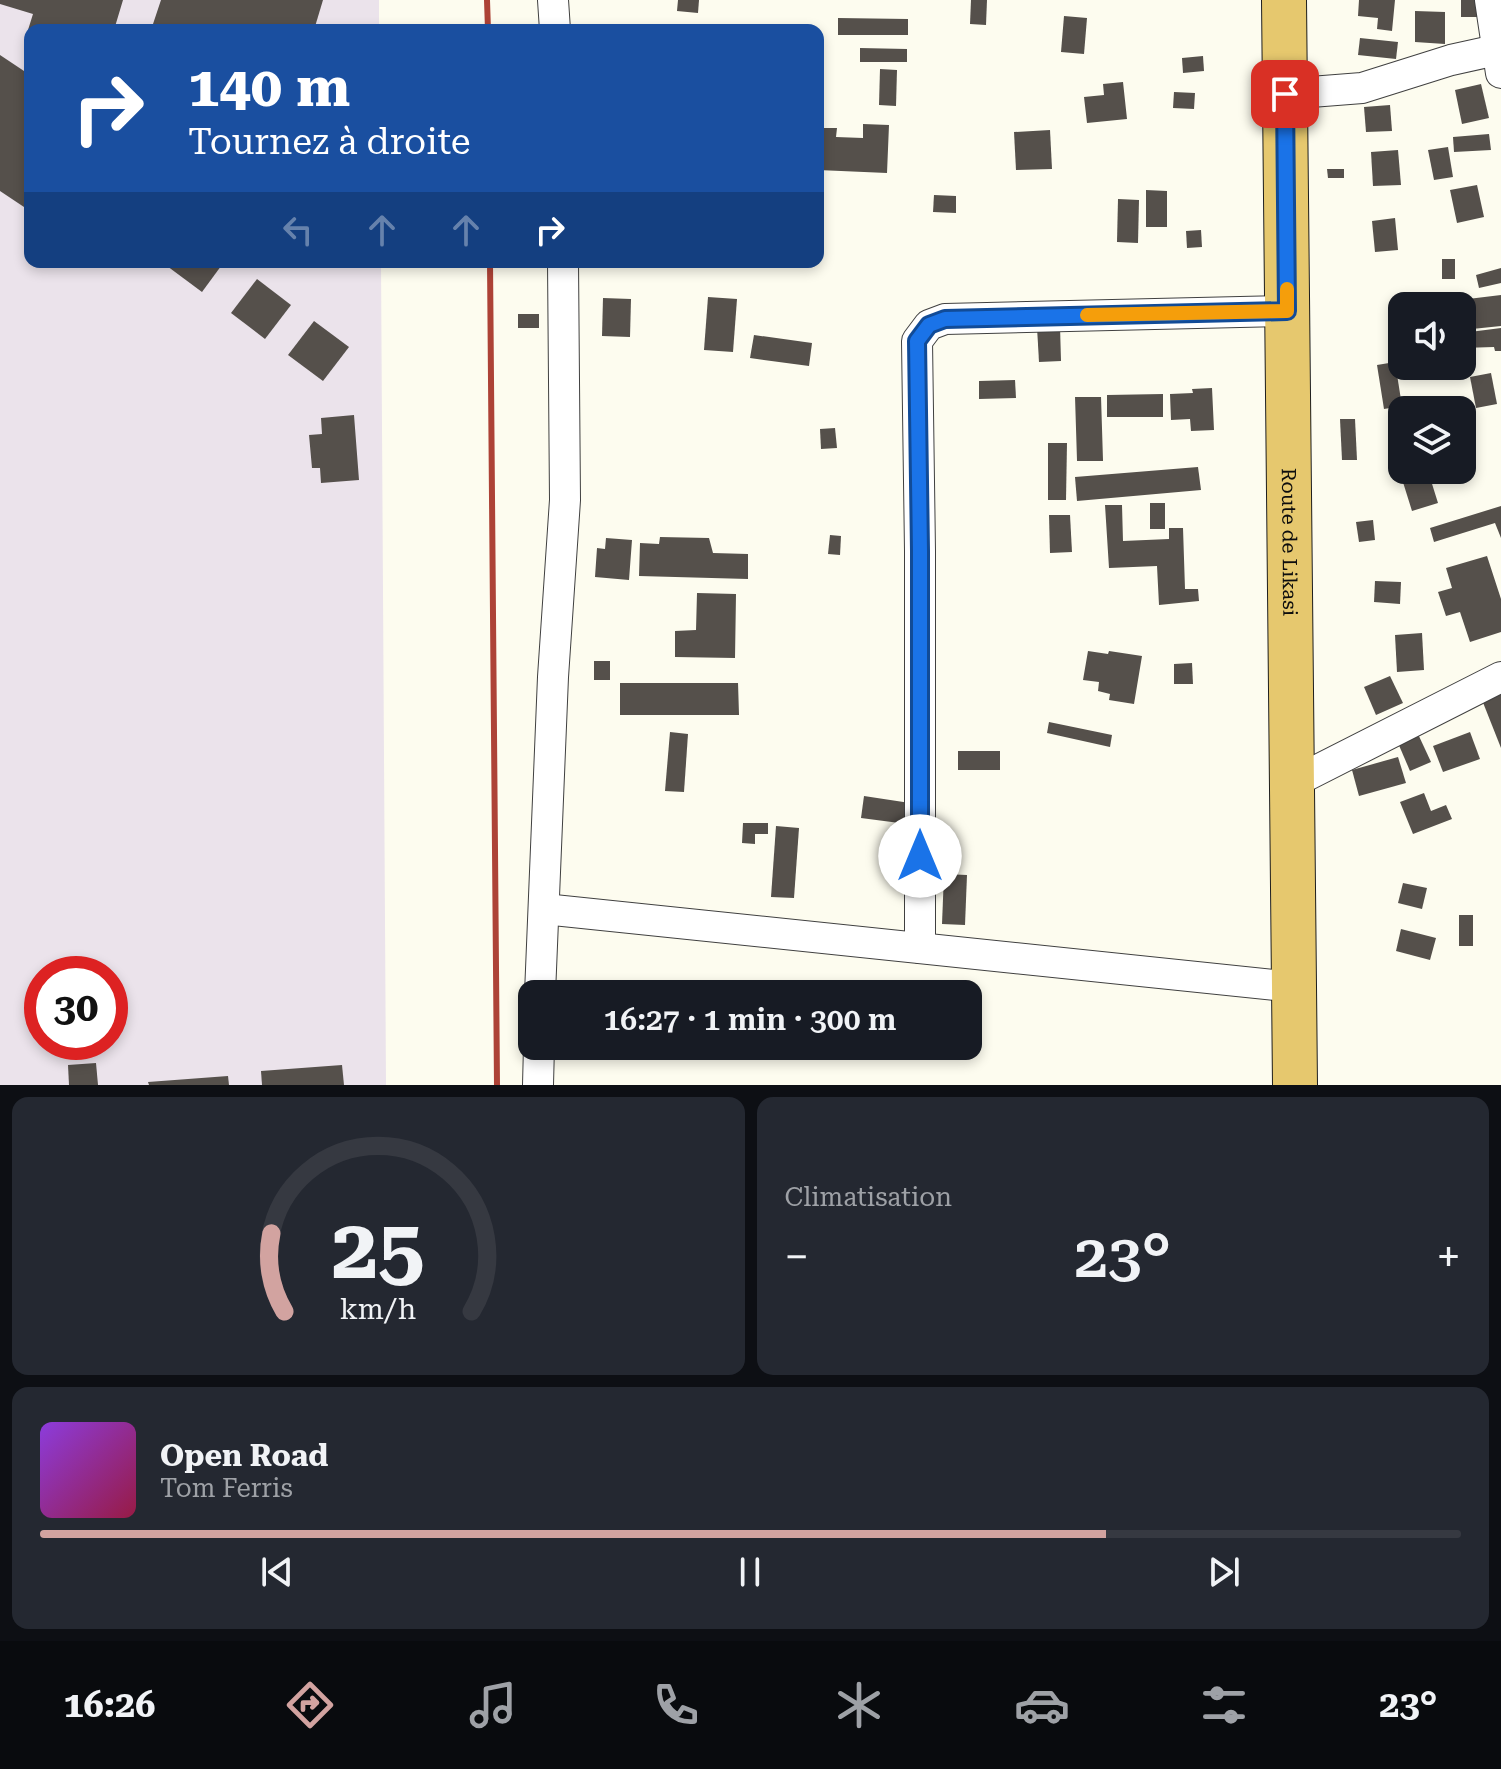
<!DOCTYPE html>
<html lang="fr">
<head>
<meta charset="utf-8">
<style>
	:root { --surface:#171b24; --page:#242831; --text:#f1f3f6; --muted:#9ea1a6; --line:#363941; --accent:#d2a3a0 }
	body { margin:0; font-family:"Roboto Serif",serif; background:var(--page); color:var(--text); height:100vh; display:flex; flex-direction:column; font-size:30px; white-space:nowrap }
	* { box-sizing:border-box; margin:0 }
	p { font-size:26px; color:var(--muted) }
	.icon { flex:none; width:44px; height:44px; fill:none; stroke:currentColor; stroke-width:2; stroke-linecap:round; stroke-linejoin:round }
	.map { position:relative; height:1085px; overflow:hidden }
	.sheet { display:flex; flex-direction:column; gap:12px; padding:12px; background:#0d0f14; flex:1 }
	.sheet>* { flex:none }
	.top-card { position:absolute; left:24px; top:24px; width:800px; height:244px; border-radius:16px; box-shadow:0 4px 12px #0003; background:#1a4fa0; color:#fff; overflow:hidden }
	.buttons { position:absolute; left:1388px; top:292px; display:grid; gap:16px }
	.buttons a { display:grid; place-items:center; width:88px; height:88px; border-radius:16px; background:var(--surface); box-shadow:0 4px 12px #0003; font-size:40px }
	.speed { position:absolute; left:24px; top:956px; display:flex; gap:16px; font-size:40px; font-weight:700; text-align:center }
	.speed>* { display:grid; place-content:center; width:104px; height:104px; border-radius:50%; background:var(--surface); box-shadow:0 4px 12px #0003; line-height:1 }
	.speed .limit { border:12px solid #d22; background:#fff; color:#111 }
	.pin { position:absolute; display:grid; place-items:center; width:68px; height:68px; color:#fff; margin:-34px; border-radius:16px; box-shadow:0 4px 12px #0006 }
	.me { position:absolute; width:88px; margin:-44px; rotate:0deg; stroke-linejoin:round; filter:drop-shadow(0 0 6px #0008) }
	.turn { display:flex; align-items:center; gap:28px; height:168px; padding:0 32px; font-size:36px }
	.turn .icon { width:104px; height:104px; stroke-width:2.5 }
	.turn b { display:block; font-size:56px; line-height:68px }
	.lanes { display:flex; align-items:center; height:76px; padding:0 32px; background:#0003; justify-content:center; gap:40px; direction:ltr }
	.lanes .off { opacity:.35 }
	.big { font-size:60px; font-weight:600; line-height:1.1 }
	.sheet .tile { flex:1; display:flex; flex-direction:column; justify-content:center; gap:12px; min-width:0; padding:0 28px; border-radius:16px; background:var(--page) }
	.sheet .dial { align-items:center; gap:0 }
	.dial svg { height:208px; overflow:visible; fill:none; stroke:var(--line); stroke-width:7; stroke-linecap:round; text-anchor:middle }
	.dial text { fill:var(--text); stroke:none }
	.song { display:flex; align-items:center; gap:24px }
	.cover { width:96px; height:96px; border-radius:12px; background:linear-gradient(135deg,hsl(270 70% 55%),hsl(340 70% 35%)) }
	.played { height:8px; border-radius:4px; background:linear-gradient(90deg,var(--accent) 75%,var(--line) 75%) }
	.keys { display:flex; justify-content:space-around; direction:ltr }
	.heat { display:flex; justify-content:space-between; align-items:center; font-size:44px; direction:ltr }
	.sheet .tiles { flex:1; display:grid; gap:12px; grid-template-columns:1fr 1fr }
	.tile:last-child { grid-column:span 2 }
	.trip { position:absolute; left:518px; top:980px; width:464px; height:80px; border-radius:16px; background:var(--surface); box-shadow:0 4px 12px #0003; font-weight:600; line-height:80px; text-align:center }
	.menu { display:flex; height:128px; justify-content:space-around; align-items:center; background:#090b0e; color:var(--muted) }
	.menu .icon { width:56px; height:56px }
	.menu .current { color:var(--accent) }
	.menu b { font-size:36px; color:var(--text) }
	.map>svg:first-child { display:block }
	.industrial { fill:#ebe3eb; fill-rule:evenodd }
	.building { fill:#55504b }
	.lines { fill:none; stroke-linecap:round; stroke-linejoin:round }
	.minor-casing { stroke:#404040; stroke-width:32 }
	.trunk-casing { stroke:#1e1e1e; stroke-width:46 }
	.minor { stroke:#fff; stroke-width:30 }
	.trunk { stroke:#e6c86e; stroke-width:44 }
	.rail { stroke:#ad4236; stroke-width:6 }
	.route-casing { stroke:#114b97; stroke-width:20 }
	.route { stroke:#1a73e8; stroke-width:14 }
	.slow { stroke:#f59e0b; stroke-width:14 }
	.labels { text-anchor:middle; stroke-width:8; stroke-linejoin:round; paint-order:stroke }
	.street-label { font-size:20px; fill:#0d0d0d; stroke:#fff }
</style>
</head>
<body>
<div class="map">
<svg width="1501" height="1085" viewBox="0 0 1501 1085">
	<rect width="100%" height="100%" fill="#fdfcef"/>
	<path class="industrial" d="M0,0H379V30H30V262H381L386,1085H0ZM42,974H110V1042H42Z"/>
	<g class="building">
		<polygon points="0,0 123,0 114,30 28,30 33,14 0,4"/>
		<polygon points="161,0 323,0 314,30 151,30"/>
		<polygon points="678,0 699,0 698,13 677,11"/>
		<polygon points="971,0 987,0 986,25 970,24"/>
		<polygon points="1359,0 1395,0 1392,31 1377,29 1378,18 1358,16"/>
		<polygon points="1461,0 1478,0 1479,17 1461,17"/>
		<polygon points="1415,11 1445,12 1445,44 1415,42"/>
		<polygon points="1064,16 1087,18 1084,54 1061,52"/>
		<polygon points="838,18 908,19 908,35 838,35"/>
		<polygon points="1360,38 1398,42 1396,59 1358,55"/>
		<polygon points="860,48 907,49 907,62 860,62"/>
		<polygon points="0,55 30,75 30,211 0,191"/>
		<polygon points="1203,56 1204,71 1183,73 1182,58"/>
		<polygon points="880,69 897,70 896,106 879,105"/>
		<polygon points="1123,82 1127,119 1087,123 1084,97 1104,95 1103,84"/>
		<polygon points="1481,84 1489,118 1462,124 1455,90"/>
		<polygon points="1174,92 1195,93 1194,109 1173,108"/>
		<polygon points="1390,105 1392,131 1366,132 1364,107"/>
		<polygon points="863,124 889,125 887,173 818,170 818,128 837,128 836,137 863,138"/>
		<polygon points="1050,130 1052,169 1016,170 1014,132"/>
		<polygon points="1489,134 1491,150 1454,152 1453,137"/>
		<polygon points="1448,147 1453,177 1434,180 1428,150"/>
		<polygon points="1398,150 1401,185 1373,186 1371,152"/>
		<polygon points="1327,169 1344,169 1344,178 1328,178"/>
		<polygon points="1477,185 1484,217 1457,223 1450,190"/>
		<polygon points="1146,190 1167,191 1167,227 1146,227"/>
		<polygon points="934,195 956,196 956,213 933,212"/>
		<polygon points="1118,199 1139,200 1138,243 1117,242"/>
		<polygon points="1395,218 1398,250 1375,252 1372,221"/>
		<polygon points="1201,230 1202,247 1187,248 1186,231"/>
		<rect x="1442" y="259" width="13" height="20"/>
		<polygon points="170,262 224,262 202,292 167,266"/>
		<polygon points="1501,268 1501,283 1479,288 1476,275"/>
		<polygon points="257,279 291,305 265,339 231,313"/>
		<polygon points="1501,295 1501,326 1472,329 1468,299"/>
		<polygon points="708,297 737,299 733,352 704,350"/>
		<polygon points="603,298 631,299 630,337 602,336"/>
		<rect x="518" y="314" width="21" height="14"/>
		<polygon points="314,321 349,347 323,381 288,355"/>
		<polygon points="1060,326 1061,361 1039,362 1037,327"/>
		<polygon points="1501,328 1501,351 1495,351 1494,347 1462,348 1462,333"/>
		<polygon points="754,335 812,343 809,366 750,358"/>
		<polygon points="1395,362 1402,406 1384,409 1377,365"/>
		<polygon points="1431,366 1445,366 1446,375 1431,377"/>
		<polygon points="1491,373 1497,404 1476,408 1470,377"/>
		<polygon points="1015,380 1016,398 979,399 979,381"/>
		<polygon points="1212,388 1214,430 1191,431 1190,419 1171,420 1170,394 1193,393 1192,389"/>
		<polygon points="1163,394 1163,417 1107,417 1107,395"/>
		<polygon points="1075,397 1101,397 1103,461 1077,461"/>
		<polygon points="354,415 359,480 321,483 320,468 312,468 309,435 322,434 321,418"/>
		<polygon points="1340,419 1355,419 1357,460 1342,460"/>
		<polygon points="835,428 837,448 821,449 820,429"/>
		<polygon points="1048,443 1067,443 1066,500 1048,500"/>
		<polygon points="1198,467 1201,490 1077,501 1075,477"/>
		<polygon points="1428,471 1438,503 1412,511 1402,479"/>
		<rect x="1150" y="503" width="15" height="26"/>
		<polygon points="1105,505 1122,505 1123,541 1169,539 1169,528 1183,528 1185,589 1198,589 1199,601 1159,605 1157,566 1109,568"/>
		<polygon points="1501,506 1501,538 1495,523 1434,542 1430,528"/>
		<polygon points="1049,515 1070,515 1072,552 1050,553"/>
		<polygon points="1373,520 1375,540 1359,542 1356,522"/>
		<polygon points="830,535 841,536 840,555 828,554"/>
		<polygon points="660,537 709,538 713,553 748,554 748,579 639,576 640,543 659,544"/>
		<polygon points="606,538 632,540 629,580 595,577 597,548 605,549"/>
		<polygon points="1487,556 1501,599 1501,632 1470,642 1460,612 1446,616 1438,592 1452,588 1446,568"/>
		<polygon points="1375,581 1401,582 1400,604 1374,602"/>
		<polygon points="697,593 736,594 735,658 675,657 675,631 696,630"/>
		<polygon points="1422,633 1424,670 1397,672 1395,635"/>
		<polygon points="1088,651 1108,654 1109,651 1142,656 1134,704 1109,700 1110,694 1098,691 1099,682 1083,680"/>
		<rect x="594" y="661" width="16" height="19"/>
		<polygon points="1192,663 1193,684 1174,684 1174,664"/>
		<polygon points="1390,676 1403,703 1376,715 1364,687"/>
		<polygon points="620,683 738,683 739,715 620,715"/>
		<polygon points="1501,693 1501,748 1482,700"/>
		<polygon points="1049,722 1112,735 1110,747 1047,733"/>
		<polygon points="670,732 688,734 684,792 665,791"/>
		<polygon points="1470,732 1480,759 1443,772 1433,746"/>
		<polygon points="1418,734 1431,762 1410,771 1398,743"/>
		<rect x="958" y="751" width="42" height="19"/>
		<polygon points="1398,757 1406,783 1359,796 1352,770"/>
		<polygon points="1424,793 1431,811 1446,805 1452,819 1413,834 1400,802"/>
		<polygon points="864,796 910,803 907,824 861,818"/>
		<polygon points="743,823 768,823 768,834 755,834 755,844 742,843"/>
		<polygon points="776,826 799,828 794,898 771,897"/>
		<polygon points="944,874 967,875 965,925 942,924"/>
		<polygon points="1403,883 1427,888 1422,909 1398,903"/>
		<rect x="1459" y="915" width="14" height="31"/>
		<polygon points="1401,929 1436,938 1430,960 1396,951"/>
		<polygon points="96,1063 98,1085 69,1085 68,1065"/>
		<polygon points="342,1065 344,1085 262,1085 261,1071"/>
		<polygon points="228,1076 229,1085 149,1085 148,1082"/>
	</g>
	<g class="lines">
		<defs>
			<g id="minor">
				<polyline points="553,0 555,30"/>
				<polyline points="1490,0 1501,73"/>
				<polyline points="1285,94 1362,88 1451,60 1501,49"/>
				<polyline points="1292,783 1501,677"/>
				<polyline points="544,909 1294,987"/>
				<polyline points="920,948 920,551 917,341 929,325 945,319 1287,311"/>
				<polyline points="540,994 553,677 565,500 563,262"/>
				<polyline points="538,1085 539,1046"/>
			</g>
			<g id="trunk">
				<path id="s1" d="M1284,0L1295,1085"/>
			</g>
		</defs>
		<use href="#minor" class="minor-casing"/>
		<use href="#trunk" class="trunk-casing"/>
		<use href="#minor" class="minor"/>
		<use href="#trunk" class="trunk"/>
		<g class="rail">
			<polyline points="487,0 488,30"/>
			<polyline points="490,262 497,1085"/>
		</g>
	</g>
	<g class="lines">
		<defs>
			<polyline id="route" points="920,856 920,551 917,341 929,325 945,319 1287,311 1285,94"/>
		</defs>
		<use href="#route" class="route-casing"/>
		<use href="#route" class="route"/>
		<polyline class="slow" points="1087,315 1287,311 1287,289"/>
	</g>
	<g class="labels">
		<g class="street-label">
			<text dy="7" stroke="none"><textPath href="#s1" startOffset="542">Route de Likasi</textPath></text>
		</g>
	</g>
</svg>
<div class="buttons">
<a><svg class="icon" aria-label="sound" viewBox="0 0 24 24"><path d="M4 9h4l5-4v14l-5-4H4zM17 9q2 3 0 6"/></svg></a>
<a><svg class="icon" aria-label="layers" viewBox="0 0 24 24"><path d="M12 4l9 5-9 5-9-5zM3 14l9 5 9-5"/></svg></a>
</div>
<div class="speed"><div class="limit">30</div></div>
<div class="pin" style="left:1285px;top:94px;background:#d93025"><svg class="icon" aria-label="arrive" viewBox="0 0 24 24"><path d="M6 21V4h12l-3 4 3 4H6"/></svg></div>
<svg class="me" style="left:920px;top:856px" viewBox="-20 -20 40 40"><circle r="19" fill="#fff"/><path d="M0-13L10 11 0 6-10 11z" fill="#1a73e8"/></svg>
<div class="trip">16:27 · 1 min · 300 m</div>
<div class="top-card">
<div class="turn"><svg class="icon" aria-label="right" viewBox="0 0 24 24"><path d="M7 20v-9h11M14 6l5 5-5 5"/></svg><div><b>140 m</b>Tournez à droite</div></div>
<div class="lanes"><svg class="icon off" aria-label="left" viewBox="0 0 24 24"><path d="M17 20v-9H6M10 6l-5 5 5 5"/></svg><svg class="icon off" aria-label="ahead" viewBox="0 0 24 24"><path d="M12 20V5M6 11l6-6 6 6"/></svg><svg class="icon off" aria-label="ahead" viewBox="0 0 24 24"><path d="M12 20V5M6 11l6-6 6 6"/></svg><svg class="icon" aria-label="right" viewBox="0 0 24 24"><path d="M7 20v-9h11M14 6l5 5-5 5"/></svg></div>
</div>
</div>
<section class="sheet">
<div class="tiles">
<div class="tile dial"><svg viewBox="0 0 100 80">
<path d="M14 69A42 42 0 1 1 86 69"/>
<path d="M14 69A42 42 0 0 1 9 39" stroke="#d2a3a0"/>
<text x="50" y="56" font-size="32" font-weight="700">25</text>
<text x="50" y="72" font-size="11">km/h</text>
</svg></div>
<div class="tile"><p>Climatisation</p>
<div class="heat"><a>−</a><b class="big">23°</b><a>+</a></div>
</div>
<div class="tile">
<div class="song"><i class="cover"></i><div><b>Open Road</b><p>Tom Ferris</p></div></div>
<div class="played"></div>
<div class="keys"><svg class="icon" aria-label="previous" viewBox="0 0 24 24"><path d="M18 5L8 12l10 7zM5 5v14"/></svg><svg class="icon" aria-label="pause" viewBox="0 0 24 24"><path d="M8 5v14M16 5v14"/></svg><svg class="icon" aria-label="next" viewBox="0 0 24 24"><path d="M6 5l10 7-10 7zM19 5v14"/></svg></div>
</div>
</div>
</section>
<nav class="menu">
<b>16:26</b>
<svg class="icon current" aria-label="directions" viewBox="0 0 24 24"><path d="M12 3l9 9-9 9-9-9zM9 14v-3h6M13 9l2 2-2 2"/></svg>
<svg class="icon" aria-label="music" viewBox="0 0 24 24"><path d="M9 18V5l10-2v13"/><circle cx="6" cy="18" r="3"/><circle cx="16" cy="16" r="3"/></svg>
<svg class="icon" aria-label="phone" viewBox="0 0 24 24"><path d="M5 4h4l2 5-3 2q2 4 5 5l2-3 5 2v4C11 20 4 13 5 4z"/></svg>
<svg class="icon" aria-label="climate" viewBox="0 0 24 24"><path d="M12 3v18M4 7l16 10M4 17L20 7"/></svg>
<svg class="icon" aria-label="car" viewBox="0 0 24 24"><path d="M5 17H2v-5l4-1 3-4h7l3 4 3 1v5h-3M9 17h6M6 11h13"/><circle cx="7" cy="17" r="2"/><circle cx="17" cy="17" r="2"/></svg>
<svg class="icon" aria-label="filters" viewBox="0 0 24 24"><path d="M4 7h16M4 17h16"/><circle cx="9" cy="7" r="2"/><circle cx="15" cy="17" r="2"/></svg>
<b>23°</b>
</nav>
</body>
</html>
